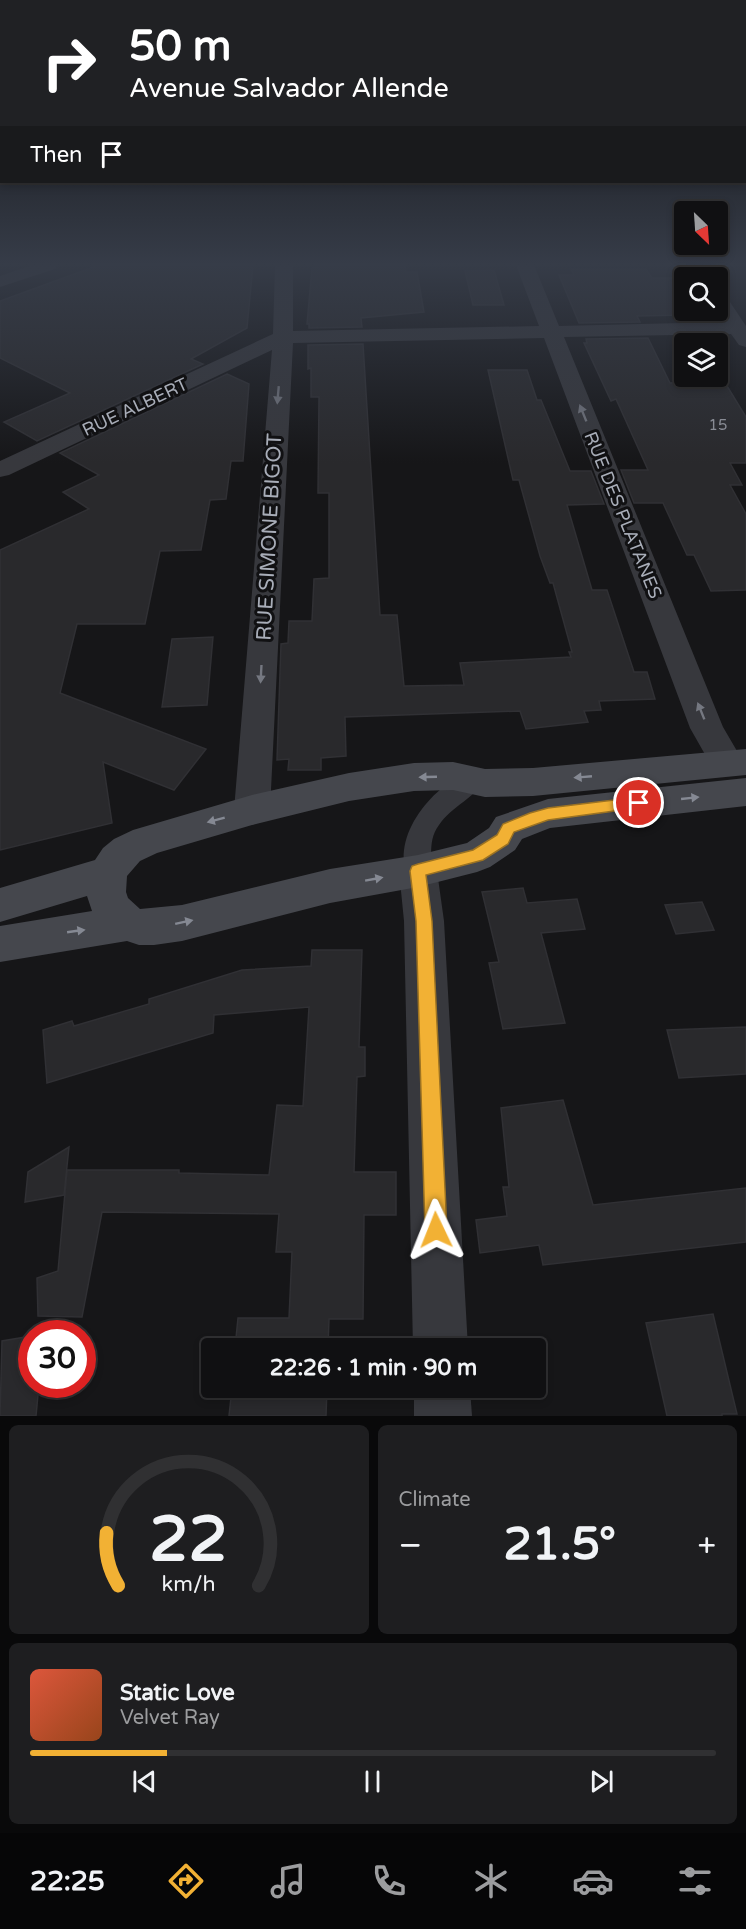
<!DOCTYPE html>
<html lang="en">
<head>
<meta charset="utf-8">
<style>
	:root { --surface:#101012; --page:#1e1e20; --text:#f1f3f6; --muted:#9c9d9f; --line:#303032; --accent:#f2b134 }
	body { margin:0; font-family:"Varela Round",sans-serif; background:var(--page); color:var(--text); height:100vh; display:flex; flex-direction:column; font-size:22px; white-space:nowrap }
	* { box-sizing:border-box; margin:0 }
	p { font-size:20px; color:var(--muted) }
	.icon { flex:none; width:33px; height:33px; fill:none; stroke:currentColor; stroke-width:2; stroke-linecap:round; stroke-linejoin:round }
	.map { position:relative; height:1416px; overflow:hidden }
	.drawer { display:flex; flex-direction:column; gap:9px; padding:9px; background:#09090a; flex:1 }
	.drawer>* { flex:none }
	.banner { position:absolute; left:0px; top:0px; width:747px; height:183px; box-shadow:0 3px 9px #0003,0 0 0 2px var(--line); background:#202124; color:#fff; overflow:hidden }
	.needle { width:39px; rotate:155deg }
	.controls { position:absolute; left:674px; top:201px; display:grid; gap:12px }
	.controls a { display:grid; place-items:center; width:54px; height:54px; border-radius:6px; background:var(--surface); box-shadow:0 3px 9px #0003,0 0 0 2px var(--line); font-size:30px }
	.speed { position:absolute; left:18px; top:1320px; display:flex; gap:12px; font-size:30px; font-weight:700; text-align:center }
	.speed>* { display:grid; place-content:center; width:78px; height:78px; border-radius:50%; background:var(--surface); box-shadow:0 3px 9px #0003,0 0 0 2px var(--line); line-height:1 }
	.speed .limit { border:9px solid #d22; background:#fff; color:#111 }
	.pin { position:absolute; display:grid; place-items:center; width:51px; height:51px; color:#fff; margin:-26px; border:3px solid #fff; border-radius:50%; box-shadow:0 2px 6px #0007 }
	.me { position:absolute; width:66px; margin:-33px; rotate:358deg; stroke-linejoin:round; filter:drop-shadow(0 0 4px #0008) }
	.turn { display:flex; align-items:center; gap:21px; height:126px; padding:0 30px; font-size:27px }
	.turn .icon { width:78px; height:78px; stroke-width:2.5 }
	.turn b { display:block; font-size:42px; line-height:51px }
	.then { display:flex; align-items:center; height:57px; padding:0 30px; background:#0003; gap:12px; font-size:22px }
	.big { font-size:45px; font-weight:700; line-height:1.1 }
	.drawer .card { flex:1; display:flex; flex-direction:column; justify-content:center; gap:9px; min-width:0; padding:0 21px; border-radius:9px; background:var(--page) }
	.drawer .dial { align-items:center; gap:0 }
	.dial svg { height:156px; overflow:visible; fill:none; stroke:var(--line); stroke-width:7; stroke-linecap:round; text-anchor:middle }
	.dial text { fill:var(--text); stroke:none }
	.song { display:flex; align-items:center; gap:18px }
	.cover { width:72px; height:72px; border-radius:9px; background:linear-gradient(135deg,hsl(10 70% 55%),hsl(20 70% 35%)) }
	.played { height:6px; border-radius:3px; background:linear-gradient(90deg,var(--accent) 20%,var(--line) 20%) }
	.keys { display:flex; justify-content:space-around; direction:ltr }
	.heat { display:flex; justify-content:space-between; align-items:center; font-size:33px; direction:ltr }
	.drawer .tiles { flex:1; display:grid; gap:9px; grid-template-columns:1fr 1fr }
	.card:last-child { grid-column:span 2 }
	.trip { position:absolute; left:201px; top:1338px; width:345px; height:60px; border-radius:6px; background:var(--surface); box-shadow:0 3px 9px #0003,0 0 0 2px var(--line); font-weight:700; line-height:60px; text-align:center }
	.tab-bar { display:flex; height:96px; justify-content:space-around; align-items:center; background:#060607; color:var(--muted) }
	.tab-bar .icon { width:42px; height:42px }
	.tab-bar .current { color:var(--accent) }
	.tab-bar b { font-size:27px; color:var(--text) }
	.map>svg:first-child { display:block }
	.building { fill:#29292c; stroke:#303034; stroke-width:1.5 }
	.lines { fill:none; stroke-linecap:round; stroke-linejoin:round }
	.service { fill:#37383d; fill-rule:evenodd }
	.minor { fill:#37383d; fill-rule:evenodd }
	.secondary { fill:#45474d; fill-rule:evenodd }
	.oneway { fill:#757881 }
	.oneway2 { fill:#858993 }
	.route { fill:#f2b134; stroke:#9d7322; stroke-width:1.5 }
	.labels { text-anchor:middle; stroke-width:6; stroke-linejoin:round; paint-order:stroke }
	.far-number-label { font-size:15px; fill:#888b94 }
	.far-street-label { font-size:18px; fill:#a8adb8; stroke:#111113 }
	.street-label { font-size:21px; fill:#a8adb8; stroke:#111113 }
</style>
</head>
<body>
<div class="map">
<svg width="746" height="1416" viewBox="0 0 746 1416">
	<rect width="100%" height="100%" fill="#161618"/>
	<g class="building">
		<polygon points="99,265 253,265 247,328 191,359 203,364 37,441 4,422 70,393 0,358 0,301"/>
		<polygon points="315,265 405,265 406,272 417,272 424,312 361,318 362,327 309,328 309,324 307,324 312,268 315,268"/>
		<polygon points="571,269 646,269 652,278 684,278 684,315 637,316 640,322 579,323 559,275 574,275"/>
		<polygon points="494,270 504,305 473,305 465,271"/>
		<polygon points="648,338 670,383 724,381 746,417 746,463 730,463 742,485 730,485 746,514 746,590 711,591 694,555 687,555 663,503 634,503 621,470 648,470 616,399 611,401 584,343 587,343 586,339"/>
		<polygon points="363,344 380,615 397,615 404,686 464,685 460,663 571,657 569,652 572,652 553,583 550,583 540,556 519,480 513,480 488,370 527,370 537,400 541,400 570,471 591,471 604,504 567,505 592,590 607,590 634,672 647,672 655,699 599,701 601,710 584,711 588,722 526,729 520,711 345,717 346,756 321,758 321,770 288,770 289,759 277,760 281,644 288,643 289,621 312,621 314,579 329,578 329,493 318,493 319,397 311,397 311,368 308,369 308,345"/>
		<polygon points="227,374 249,384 243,461 231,461 226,499 210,500 201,550 160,551 145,624 77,624 60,693 206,749 174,790 103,762 112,823 0,850 0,550 89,509 63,492 99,475 60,453"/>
		<polygon points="213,637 207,705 162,707 172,639"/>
		<polygon points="523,888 527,903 577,899 585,929 541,933 565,1023 503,1029 489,963 499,962 482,892"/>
		<polygon points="702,902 714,930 676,934 665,905"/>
		<polygon points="312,950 362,950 359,1047 365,1047 365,1076 357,1077 354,1172 396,1172 396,1215 364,1215 363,1319 329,1319 328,1348 235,1348 238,1318 289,1318 292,1252 276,1252 279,1214 102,1212 82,1317 38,1316 37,1278 58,1271 67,1170 179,1170 179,1173 269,1175 277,1105 303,1106 309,1007 214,1015 213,1033 47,1083 43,1030 72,1021 74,1026 149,1004 149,999 242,970 311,966"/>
		<polygon points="746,1027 746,1074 679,1078 667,1030"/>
		<polygon points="563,1100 593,1205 746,1188 746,1242 543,1265 539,1245 480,1253 476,1220 507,1216 503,1187 509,1187 501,1108"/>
		<polygon points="69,1147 64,1195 25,1202 28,1172"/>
		<polygon points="713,1314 737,1414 722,1414 722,1416 667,1416 646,1323"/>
		<polygon points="32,1336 32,1384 39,1384 36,1416 0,1416 2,1341"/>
		<polygon points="232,1388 327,1388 326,1416 229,1416"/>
	</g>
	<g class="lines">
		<path class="service" d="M474,770L483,772L486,779C477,796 451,807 439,825C425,844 436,862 427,879L418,882L409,879C388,837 435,782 474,770Z"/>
		<g class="minor">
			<polygon points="32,265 58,265 55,269 0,287 0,276"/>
			<polygon points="275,265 293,265 293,331 539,326 516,265 534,265 559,326 724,322 716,310 717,291 724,293 746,326 746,347 739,345 731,334 564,337 723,727 744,763 739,772 727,776 715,772 690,728 544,338 293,343 270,810 265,820 252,825 239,820 234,810 272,350 9,475 0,477 0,461 273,334"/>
			<polygon points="686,265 704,265 713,278 695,278"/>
			<polygon points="418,855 432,859 437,871 444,921 468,1348 413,1348 404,921 399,871 404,859"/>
			<polygon points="414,1388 470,1388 472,1416 414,1416"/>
		</g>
		<polygon class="secondary" points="746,749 746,775 533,796 485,797 453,790 414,791 349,801 252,825 157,853 140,861 127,876 126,892 128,898 140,909 182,905 330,869 418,855 467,843 489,828 496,817 548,799 746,778 746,806 550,828 522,839 515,850 490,867 477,872 418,887 330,903 182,941 154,945 139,945 127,941 0,962 0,926 92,911 87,896 0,922 0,888 95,860 103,848 114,839 133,830 252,795 349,773 414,763 453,762 485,769 533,768"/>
	</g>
	<defs><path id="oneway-solid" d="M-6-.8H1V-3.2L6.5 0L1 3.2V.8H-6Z" transform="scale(1.5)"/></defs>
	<g class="oneway">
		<use href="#oneway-solid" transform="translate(278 395) rotate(95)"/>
		<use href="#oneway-solid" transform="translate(583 413) rotate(-112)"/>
		<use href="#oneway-solid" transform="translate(261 674) rotate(93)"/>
		<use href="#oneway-solid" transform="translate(701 711) rotate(-112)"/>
	</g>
	<g class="oneway2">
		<use href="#oneway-solid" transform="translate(428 777) rotate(178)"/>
		<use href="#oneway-solid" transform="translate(583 777) rotate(175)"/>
		<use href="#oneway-solid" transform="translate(690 798) rotate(-6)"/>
		<use href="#oneway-solid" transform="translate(216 820) rotate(165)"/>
		<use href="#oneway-solid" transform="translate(374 879) rotate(-10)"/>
		<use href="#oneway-solid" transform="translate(184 922) rotate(-12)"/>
		<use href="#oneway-solid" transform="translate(76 931) rotate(-8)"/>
	</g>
	<linearGradient id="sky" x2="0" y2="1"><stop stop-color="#0c0c0d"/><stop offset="0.57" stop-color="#363c48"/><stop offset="1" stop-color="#363c48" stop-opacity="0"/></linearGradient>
	<rect width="746" height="463" fill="url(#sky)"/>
	<polygon class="route" points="639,797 644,799 647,803 644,807 548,820 514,832 508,844 483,860 426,875 432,921 447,1230 444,1237 436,1240 429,1237 425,1230 416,921 410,871 412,866 418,864 473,850 497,835 503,824 530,813 548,808"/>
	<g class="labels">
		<g class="far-number-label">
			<text x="718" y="430">15</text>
		</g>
		<g class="far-street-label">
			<text transform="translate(135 407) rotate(-25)" y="6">RUE ALBERT</text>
			<text transform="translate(623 515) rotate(68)" y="6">RUE DES PLATANES</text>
		</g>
		<g class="street-label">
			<text transform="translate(269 537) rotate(-87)" y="7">RUE SIMONE BIGOT</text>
		</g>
	</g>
</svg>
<div class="controls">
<a><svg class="needle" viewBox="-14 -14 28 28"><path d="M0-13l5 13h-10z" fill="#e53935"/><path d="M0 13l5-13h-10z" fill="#9c9d9f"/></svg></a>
<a><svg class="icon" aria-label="search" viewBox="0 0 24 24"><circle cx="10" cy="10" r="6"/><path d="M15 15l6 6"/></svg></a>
<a><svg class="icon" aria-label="layers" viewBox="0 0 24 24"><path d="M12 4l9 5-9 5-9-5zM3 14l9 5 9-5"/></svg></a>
</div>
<div class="speed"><div class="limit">30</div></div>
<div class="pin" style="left:639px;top:803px;background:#d93025"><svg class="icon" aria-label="arrive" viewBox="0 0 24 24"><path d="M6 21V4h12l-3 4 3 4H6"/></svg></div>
<svg class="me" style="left:436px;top:1230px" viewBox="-20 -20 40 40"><path d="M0-17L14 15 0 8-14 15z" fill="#f2b134" stroke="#fff" stroke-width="4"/></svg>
<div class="trip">22:26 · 1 min · 90 m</div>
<div class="banner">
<div class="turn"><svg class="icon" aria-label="right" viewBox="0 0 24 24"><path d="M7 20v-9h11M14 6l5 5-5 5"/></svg><div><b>50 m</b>Avenue Salvador Allende</div></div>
<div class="then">Then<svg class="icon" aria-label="arrive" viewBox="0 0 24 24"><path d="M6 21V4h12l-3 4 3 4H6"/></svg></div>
</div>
</div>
<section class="drawer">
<div class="tiles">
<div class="card dial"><svg viewBox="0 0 100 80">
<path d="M14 69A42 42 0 1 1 86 69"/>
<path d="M14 69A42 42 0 0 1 8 42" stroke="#f2b134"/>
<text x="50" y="56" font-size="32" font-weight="700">22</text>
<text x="50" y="72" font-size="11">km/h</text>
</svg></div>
<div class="card"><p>Climate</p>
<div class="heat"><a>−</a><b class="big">21.5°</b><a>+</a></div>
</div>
<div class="card">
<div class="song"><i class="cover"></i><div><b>Static Love</b><p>Velvet Ray</p></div></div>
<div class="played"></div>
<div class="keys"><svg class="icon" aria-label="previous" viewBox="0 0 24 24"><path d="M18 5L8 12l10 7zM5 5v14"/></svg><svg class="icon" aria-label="pause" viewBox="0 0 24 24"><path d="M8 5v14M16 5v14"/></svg><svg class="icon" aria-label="next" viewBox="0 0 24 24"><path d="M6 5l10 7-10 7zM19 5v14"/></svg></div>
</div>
</div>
</section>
<nav class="tab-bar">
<b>22:25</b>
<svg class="icon current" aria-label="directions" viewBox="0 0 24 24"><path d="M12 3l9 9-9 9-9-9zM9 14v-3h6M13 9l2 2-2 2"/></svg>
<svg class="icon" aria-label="music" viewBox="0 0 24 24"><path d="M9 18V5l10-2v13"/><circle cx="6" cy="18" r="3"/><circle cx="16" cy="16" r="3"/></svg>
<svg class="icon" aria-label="phone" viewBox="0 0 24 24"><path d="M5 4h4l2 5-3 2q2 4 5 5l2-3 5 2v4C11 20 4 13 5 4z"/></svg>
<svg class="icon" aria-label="climate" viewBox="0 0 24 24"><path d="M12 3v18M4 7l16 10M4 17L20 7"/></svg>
<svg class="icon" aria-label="car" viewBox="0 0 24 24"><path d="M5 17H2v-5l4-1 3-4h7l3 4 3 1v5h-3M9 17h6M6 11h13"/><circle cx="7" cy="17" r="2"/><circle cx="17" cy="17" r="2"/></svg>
<svg class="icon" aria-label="filters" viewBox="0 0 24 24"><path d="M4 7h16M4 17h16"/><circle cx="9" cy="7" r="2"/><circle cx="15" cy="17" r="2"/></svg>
</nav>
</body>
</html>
